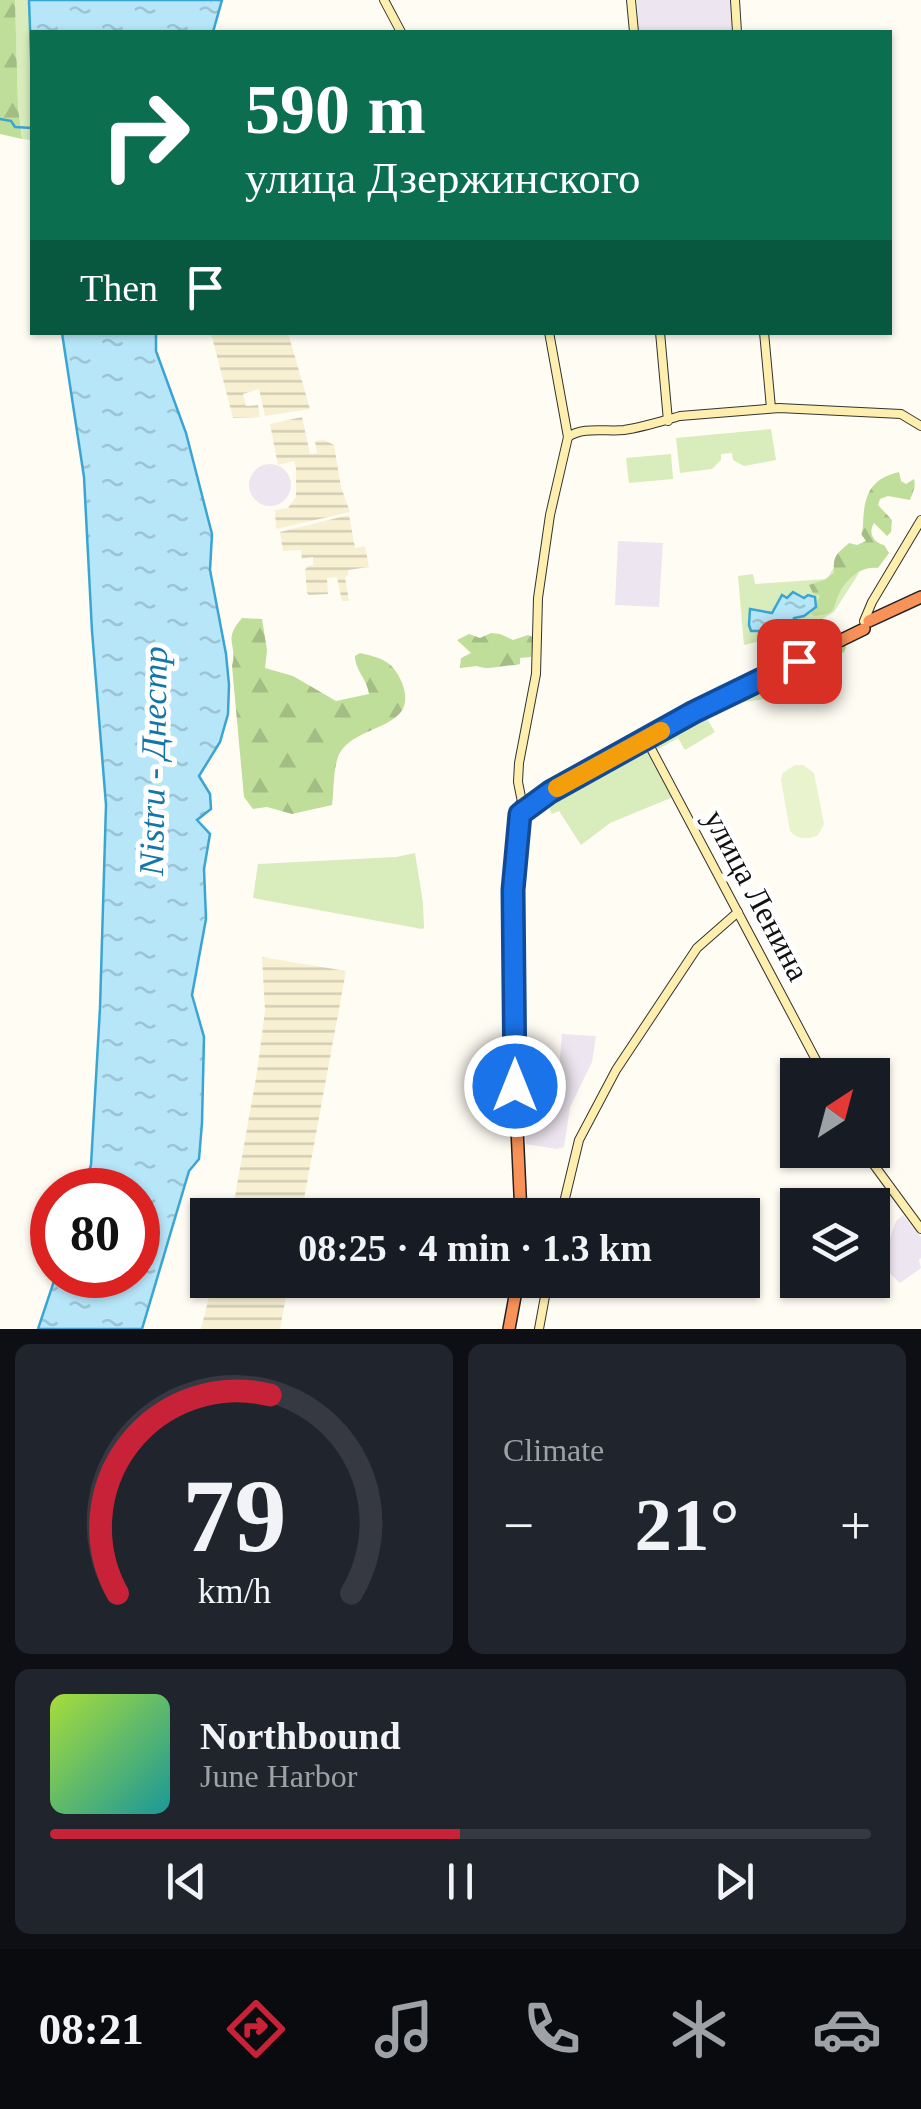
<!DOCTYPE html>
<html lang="en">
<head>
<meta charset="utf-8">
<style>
	:root { --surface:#171b24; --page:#20242c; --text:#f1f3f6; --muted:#9ea1a6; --line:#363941; --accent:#c82239 }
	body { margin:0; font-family:"Times New Roman",serif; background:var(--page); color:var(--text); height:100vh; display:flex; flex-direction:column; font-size:38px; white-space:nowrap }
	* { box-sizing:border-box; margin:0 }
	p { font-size:32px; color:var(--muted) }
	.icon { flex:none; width:55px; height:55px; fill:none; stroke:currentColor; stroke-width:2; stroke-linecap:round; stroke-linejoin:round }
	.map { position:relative; height:1329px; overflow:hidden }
	.side { display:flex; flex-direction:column; gap:15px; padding:15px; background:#0d0f14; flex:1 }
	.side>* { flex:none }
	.hud { position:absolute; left:30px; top:30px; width:862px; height:305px; border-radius:0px; box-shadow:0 2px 8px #0004; background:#0b6e4f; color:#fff; overflow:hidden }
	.needle { width:65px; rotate:36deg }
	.fabs { position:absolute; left:780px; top:1058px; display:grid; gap:20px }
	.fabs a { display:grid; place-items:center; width:110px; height:110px; border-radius:0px; background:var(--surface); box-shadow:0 2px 8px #0004; font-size:50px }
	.speed { position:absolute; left:30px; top:1168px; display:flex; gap:20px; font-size:50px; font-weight:700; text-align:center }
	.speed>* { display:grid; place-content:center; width:130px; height:130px; border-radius:50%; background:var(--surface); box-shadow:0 2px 8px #0004; line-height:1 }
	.speed .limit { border:15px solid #d22; background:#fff; color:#111 }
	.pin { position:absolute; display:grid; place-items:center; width:85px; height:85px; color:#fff; margin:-42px; border-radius:20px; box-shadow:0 5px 15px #0006 }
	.me { position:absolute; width:110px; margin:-55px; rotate:0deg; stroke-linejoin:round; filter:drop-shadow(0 0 8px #0008) }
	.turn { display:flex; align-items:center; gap:35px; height:210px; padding:0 50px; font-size:45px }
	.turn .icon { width:130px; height:130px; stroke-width:2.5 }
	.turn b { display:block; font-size:70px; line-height:85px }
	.then { display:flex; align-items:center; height:95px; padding:0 50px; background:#0003; gap:20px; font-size:38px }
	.big { font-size:75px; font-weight:700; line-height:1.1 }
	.side .card { flex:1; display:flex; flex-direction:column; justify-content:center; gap:15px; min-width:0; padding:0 35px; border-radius:15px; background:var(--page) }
	.side .dial { align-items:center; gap:0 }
	.dial svg { height:260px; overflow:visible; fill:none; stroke:var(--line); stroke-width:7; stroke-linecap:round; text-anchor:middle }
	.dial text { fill:var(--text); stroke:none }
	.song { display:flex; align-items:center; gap:30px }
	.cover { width:120px; height:120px; border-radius:15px; background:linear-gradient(135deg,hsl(80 70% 55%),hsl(180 70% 35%)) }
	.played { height:10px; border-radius:5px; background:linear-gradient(90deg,var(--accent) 50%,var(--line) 50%) }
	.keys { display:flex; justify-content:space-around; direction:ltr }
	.heat { display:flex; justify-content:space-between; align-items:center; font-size:55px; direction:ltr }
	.side .tiles { flex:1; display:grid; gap:15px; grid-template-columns:1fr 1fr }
	.card:last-child { grid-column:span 2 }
	.trip { position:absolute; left:190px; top:1198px; width:570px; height:100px; border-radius:0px; background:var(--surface); box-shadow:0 2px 8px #0004; font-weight:700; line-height:100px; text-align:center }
	.menu { display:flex; height:160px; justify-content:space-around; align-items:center; background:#090b0e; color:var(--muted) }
	.menu .icon { width:70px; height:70px }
	.menu .selected { color:var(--accent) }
	.menu b { font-size:45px; color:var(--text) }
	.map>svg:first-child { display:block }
	.industrial { fill:#ede5ef }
	.farmland { fill:url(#farmland-rules) }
	.grass { fill:#d9ecbb }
	.forest { fill:url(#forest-firs) }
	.pitch { fill:#e9f3cd }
	.water { fill:url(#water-ripples); stroke:#3aa5d3; stroke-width:2.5 }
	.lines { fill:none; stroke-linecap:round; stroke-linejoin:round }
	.stream { stroke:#3aa5d3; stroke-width:2.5 }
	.secondary-casing { stroke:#333; stroke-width:10 }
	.highway-casing { stroke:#222; stroke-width:14 }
	.secondary { stroke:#ffefaf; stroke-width:8 }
	.highway { stroke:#f99258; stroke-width:11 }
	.route-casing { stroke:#114b97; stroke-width:25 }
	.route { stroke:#1a73e8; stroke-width:18 }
	.slow { stroke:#f59e0b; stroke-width:18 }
	.labels { text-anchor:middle; stroke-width:10; stroke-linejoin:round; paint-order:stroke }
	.street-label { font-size:32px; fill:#111; stroke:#fff }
	.water-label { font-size:35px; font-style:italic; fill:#1376a9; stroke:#fff }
</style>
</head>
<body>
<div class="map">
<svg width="921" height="1329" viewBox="0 0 921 1329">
	<defs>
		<pattern id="farmland-rules" width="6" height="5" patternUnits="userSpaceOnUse" patternTransform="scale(2.5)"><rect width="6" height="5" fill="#f7f0d2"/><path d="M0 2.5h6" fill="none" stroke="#d3cdb3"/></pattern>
		<pattern id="forest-firs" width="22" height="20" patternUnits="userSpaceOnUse" patternTransform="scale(2.5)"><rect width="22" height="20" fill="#bfde9a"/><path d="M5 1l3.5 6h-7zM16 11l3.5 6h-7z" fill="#a3bd84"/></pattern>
		<pattern id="water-ripples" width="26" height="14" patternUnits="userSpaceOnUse" patternTransform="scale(2.5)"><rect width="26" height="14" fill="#b7e6f9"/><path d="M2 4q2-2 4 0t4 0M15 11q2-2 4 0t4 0" fill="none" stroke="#9cc4d4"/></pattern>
	</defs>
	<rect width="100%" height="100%" fill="#fffcf4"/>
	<g class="industrial">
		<polygon points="637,0 731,0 733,32 639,32"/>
		<circle cx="270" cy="485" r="21"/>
		<polygon points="618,541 663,543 659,607 615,605"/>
		<polygon points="562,1034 596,1036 592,1062 570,1107 564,1147 557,1149 526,1144 525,1110 556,1107"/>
		<polygon points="903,1215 921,1237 921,1258 919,1260 921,1268 900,1283 881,1265 896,1221"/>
	</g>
	<g class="farmland">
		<polygon points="211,333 288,333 310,409 265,416 259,389 243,394 246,406 258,405 260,417 233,418"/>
		<polygon points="302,417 310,454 317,453 315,441 324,440 334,445 341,487 350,512 276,529 275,510 288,508 296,497 296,468 294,461 278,465 270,424"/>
		<polygon points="349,515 355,548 365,546 369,567 348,570 348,575 345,577 349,601 342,601 337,577 327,578 328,594 309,595 307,593 305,570 308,566 313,565 313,557 302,559 301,550 283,551 280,532"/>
		<polygon points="262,957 346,971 301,1215 229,1215 234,1202 257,1072 265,1011"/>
		<polygon points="213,1280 289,1280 280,1329 201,1329"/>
	</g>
	<g class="grass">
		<polygon points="15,0 29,0 32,140 22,139 18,107"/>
		<polygon points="771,429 776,460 744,466 733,460 732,453 721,454 721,460 712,469 680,473 676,438"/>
		<polygon points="671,454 673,479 629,483 626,458"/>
		<polygon points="837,562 859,573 834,612 776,647 761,641 744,645 738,576 753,574 755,584 827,579"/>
		<polygon points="815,658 827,698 787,702 783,696 719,706"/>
		<polygon points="703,712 715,732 685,750 678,738 657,750 650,739"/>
		<polygon points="647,748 673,797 610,823 581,845 559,811 552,814 548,806"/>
		<polygon points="415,853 423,903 424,928 422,929 253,898 258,864 396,857"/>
	</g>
	<g class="forest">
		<polygon points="0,0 15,0 18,107 22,139 0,134"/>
		<path d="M899,472L901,481L906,484L914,479C916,487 913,492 910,500L888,496L880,499L878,505L892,520L891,532L887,536L874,523C868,533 873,542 884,545L889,553L878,568C860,566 845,580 838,596C836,600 835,608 831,612C827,615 819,615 814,616L811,614L820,596L813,593L809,585L824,580L834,573C833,555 836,555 849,543L857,545L866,541C859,530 862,539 863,525C864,498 868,479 899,472Z"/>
		<path d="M242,618L262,619L267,650L265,668L293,676L336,701L369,694C367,679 355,670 355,656L360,653C382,658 393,661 402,683C421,732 352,722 338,757C333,771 334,790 332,805L292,814L267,807L253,809L244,797L232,666C238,643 222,641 242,618Z"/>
		<path d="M491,633L500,634L513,640L528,635L533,637L531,657L520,658V664L516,665C503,665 489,671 477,666L460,668L461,658L471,653L457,640L469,634L480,638Z"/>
		<polygon points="844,644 846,647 844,652 821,662 822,675 818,685 820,700 793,701 792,697 804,689 800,677 790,680 777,689 771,685"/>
	</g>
	<path class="pitch" d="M795,765H803L814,773L824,824L818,835C808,840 798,840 790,831L781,780L783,773Z"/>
	<g class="water">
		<polygon points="29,0 222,0 213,32 32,32 32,84"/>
		<polygon points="62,333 156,333 156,351 186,433 212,534 210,570 226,654 229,685 228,714 220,742 199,776 210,794 211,809 197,820 210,834 204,869 206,919 192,995 204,1037 202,1123 199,1159 189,1171 142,1329 38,1329 56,1275 138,1275 138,1190 83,1190 91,1165 100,1008 106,805 92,631 84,477"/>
		<path d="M793,592L804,598L808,595L815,597L816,607L804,616L794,618C791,634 789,641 770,642L758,631H751L749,625L750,609L772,613L782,595L787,598Z"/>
	</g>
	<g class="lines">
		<polyline class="stream" points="0,119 11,121 15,127 32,128"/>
		<defs>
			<g id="secondary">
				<polyline points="384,0 401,32"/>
				<polyline points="631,0 634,32"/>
				<polyline points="735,0 737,32"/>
				<polyline points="660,332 668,421"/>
				<polyline points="764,332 771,408"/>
				<path d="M568,437C583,426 606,432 624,430C644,427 662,421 680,416L779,408L901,414L921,426"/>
				<polyline points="864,621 872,602 921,520"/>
				<polyline points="646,739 824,1075"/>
				<polyline points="522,802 518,782 519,763 536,674 538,598 550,515 568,437 549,332"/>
				<polyline points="863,1150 921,1229"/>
				<polyline points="561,1215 579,1140 616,1070 697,948 738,912"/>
				<polyline points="539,1329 548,1280"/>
			</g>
			<g id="highway">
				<polyline points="869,621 921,597"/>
				<polyline points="528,807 694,712 864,629"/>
				<polyline points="521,1215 515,1085 513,890 521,806"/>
				<polyline points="509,1329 518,1280"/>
			</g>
		</defs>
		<use href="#secondary" class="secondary-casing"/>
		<use href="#highway" class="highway-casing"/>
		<use href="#secondary" class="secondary"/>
		<use href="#highway" class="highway"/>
	</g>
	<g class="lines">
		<defs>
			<polyline id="route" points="515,1086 513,890 520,814 550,792 694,712 799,661"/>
		</defs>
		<use href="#route" class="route-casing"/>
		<use href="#route" class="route"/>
		<polyline class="slow" points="557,788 661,731"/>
	</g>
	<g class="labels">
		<g class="street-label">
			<text transform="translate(757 895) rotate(62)" y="11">улица Ленина</text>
		</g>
		<g class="water-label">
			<text transform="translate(153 761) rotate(-89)" y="12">Nistru - Днестр</text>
		</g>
	</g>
</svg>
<div class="fabs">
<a><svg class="needle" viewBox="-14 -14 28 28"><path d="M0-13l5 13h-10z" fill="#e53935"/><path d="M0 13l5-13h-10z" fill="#9ea1a6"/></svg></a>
<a><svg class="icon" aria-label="layers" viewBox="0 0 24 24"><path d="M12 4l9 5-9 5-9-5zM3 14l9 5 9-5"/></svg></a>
</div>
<div class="speed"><div class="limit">80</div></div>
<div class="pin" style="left:799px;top:661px;background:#d93025"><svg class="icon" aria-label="arrive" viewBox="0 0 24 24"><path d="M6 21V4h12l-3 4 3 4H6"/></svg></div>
<svg class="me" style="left:515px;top:1086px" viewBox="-20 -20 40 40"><circle r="17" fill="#1a73e8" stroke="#fff" stroke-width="3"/><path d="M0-11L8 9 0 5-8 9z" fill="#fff"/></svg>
<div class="trip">08:25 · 4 min · 1.3 km</div>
<div class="hud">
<div class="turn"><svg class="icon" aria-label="right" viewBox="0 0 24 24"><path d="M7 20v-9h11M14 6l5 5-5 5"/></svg><div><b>590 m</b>улица Дзержинского</div></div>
<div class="then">Then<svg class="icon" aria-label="arrive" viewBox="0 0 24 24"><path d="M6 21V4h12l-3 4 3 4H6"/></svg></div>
</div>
</div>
<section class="side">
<div class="tiles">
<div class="card dial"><svg viewBox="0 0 100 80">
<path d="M14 69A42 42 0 1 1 86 69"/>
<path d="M14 69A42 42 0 0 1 61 8" stroke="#c82239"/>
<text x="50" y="56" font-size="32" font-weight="700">79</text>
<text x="50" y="72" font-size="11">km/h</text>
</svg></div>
<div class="card"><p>Climate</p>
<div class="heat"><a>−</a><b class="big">21°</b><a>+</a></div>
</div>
<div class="card">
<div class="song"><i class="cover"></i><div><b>Northbound</b><p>June Harbor</p></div></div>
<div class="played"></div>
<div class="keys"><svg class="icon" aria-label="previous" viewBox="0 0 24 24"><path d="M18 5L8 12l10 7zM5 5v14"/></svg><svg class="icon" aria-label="pause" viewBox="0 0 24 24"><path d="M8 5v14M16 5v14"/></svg><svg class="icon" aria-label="next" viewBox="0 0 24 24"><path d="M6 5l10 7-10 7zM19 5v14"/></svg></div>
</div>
</div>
</section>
<nav class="menu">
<b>08:21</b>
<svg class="icon selected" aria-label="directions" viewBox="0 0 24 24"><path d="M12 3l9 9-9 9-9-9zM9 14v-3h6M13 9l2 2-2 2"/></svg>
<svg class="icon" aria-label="music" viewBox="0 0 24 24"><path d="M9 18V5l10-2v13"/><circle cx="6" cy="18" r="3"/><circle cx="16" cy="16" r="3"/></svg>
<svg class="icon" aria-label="phone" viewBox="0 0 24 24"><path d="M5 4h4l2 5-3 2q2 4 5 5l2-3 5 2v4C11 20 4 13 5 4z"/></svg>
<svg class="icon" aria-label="climate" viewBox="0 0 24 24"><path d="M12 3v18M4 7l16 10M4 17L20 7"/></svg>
<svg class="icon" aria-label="car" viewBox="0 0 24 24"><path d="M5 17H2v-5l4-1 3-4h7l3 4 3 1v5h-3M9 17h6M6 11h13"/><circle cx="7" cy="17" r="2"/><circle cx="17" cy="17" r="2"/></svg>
</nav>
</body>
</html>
